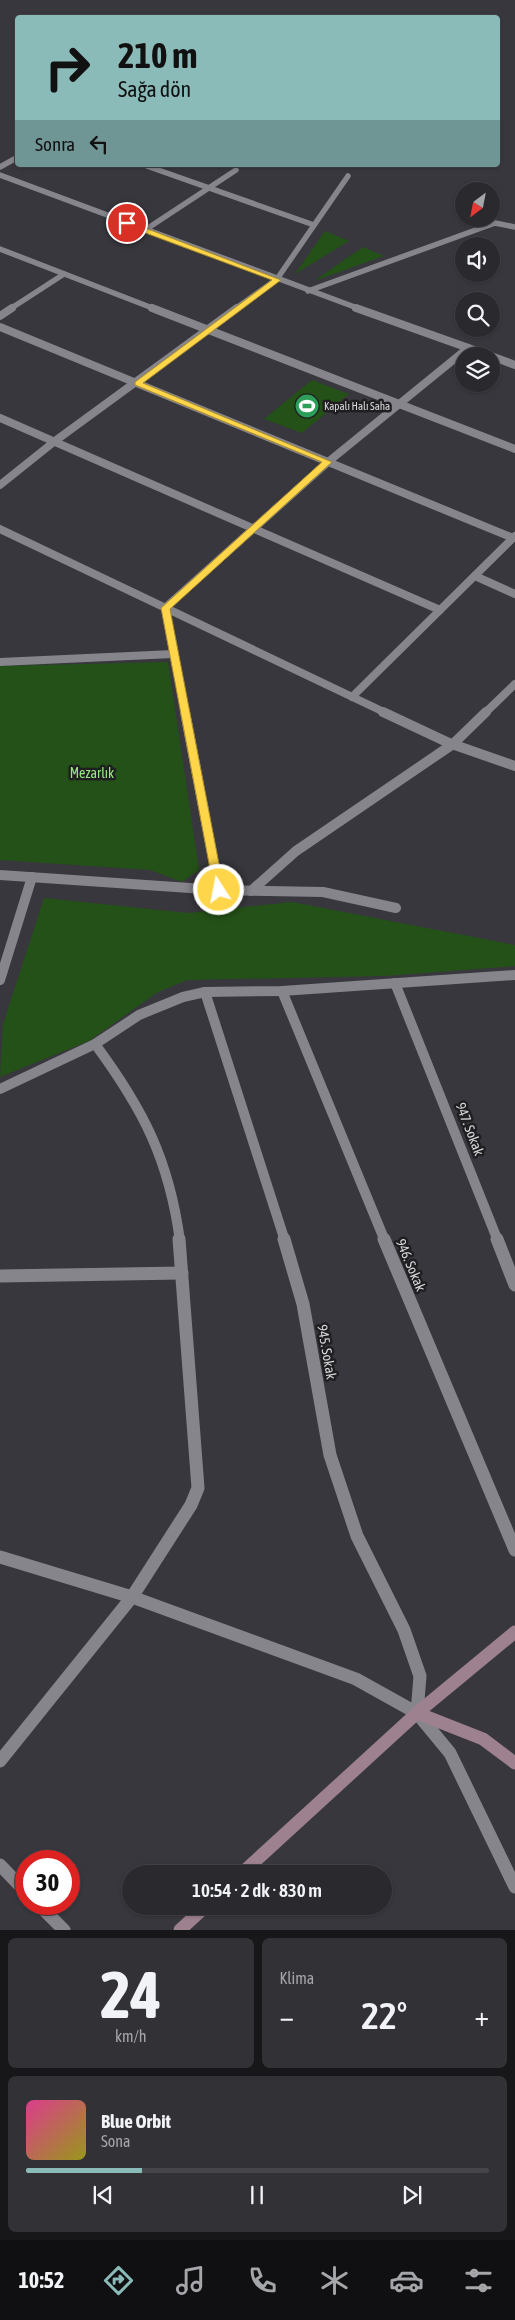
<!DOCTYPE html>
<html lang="tr">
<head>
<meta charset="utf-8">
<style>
	:root { --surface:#29292e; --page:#313136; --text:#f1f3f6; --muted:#a5a6aa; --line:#45454a; --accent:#8bbbb9 }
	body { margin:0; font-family:"Asap Condensed",sans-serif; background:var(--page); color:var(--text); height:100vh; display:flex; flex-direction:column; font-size:19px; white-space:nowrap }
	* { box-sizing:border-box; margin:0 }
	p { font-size:16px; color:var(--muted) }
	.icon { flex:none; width:28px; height:28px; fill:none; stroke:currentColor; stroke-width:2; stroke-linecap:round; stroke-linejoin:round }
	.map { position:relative; height:1930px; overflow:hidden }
	.drawer { display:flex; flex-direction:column; gap:8px; padding:8px; background:#171719; flex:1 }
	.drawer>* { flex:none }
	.top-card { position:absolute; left:15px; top:15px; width:485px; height:152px; border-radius:5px; box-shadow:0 1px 4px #0004,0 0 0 1px var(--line); background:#8bbbb9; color:#111; overflow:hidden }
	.needle { width:32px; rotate:212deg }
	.tools { position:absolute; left:455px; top:182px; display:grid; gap:10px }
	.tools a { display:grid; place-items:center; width:45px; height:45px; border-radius:50%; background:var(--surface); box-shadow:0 1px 4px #0004,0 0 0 1px var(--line); font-size:25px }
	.speed { position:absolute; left:15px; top:1850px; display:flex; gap:10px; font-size:25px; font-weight:700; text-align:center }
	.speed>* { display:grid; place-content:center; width:65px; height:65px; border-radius:50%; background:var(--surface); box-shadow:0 1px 4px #0004,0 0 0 1px var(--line); line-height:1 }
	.speed .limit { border:8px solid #d22; background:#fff; color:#111 }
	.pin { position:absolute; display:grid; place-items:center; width:42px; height:42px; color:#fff; margin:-21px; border:2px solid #fff; border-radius:50%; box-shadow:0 1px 5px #0007 }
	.me { position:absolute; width:55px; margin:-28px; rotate:349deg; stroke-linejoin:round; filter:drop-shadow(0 0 4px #0008) }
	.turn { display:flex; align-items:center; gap:18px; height:105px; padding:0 20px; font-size:22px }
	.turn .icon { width:65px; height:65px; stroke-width:2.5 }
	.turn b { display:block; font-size:35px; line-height:42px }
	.then { display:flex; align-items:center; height:48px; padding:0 20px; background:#0003; gap:10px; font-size:19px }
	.big { font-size:38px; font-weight:600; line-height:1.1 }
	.drawer .card { flex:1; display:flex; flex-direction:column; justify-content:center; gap:8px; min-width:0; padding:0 18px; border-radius:8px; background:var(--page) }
	.drawer .dial { align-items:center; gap:0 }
	.dial b { font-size:65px; line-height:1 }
	.song { display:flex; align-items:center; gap:15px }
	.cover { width:60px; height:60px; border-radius:8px; background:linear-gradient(135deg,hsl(330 70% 55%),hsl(60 70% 35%)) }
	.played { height:5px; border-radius:2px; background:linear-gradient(90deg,var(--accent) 25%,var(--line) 25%) }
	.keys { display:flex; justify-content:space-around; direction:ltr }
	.heat { display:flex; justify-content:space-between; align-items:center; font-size:28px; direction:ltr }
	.drawer .tiles { flex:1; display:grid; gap:8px; grid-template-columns:1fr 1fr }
	.card:last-child { grid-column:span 2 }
	.trip { position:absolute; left:122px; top:1865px; width:270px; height:50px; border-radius:25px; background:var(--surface); box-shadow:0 1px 4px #0004,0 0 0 1px var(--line); font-weight:600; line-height:50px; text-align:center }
	.dock { display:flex; height:80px; justify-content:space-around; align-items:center; background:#101012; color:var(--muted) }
	.dock .icon { width:35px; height:35px }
	.dock .active { color:var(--accent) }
	.dock b { font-size:22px; color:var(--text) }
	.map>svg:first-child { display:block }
	.green { fill:#245117 }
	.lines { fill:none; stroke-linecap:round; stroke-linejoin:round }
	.street-far3 { stroke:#86858c; stroke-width:5.5 }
	.street-far2 { stroke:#86858c; stroke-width:8 }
	.street-far1 { stroke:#86858c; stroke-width:10 }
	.street { stroke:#86858c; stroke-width:13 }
	.secondary { stroke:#9d818e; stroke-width:13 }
	.route { fill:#ffd54a; stroke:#a68a30 }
	.labels { text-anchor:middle; stroke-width:5; stroke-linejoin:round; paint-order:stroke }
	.far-poi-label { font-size:11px; fill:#d9d8dc; stroke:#1f1f21; text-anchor:start }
	.park-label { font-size:14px; fill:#97e882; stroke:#1f1f21 }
	.street-label { font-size:14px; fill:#d9d8dc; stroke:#1f1f21 }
</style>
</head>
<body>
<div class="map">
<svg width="515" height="1930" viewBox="0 0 515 1930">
	<rect width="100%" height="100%" fill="#37373d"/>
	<g class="green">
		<polygon points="325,231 349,241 295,274"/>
		<polygon points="363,247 384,256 314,281"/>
		<polygon points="312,380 349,394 302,433 264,419"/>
		<polygon points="168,662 199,870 182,882 150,870 0,860 0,666"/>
		<polygon points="44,898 188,913 292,902 515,945 515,966 385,976 188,980 158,992 89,1041 0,1077 3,1024"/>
	</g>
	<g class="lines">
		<g class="street-far3">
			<polyline points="144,165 314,225"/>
			<polyline points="0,167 18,157"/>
			<polyline points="0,175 360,309"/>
			<polyline points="145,230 236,170"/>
			<polyline points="0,249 155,309"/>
			<polyline points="308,291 495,223 515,227"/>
			<polyline points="10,309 64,274"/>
			<polyline points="235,309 277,279 348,176"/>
		</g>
		<g class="street-far2">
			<polyline points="152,308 515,449"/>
			<polyline points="356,308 491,356"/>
			<polyline points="0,316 12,308"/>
			<polyline points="0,327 513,538"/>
			<polyline points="491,356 515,365"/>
			<polyline points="0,418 440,610"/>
			<polyline points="0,485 55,441 237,308"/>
			<polyline points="0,529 386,713"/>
			<polyline points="475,576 515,594"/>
			<polyline points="0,662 173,654"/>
			<polyline points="352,697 515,536"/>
			<polyline points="185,713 165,608 328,462 468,348"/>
			<polyline points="485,713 515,684"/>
		</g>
		<g class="street-far1">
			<polyline points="185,712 219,890"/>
			<polyline points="383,712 449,743 515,766"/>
			<polyline points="0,875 219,890 323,892 396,908"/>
			<polyline points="251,891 296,851 453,744 486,712"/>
			<polyline points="0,980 32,877"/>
			<polyline points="395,983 498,1241"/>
			<polyline points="282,991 385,1241"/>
			<polyline points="205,992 285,1241"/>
			<path d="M95,1044C143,1109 169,1159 180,1241"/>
			<polyline points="0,1089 95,1044 139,1015 183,997 205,992 282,991 515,975"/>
		</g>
		<g class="street">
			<polyline points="284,1239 303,1304 330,1455 357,1536 404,1630 420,1676 417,1713"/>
			<polyline points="384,1239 515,1550"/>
			<polyline points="497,1239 515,1285"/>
			<polyline points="0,1276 182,1273"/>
			<polyline points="0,1557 132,1597 356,1679 417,1713 450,1753 515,1887"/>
			<polyline points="0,1761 132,1597 191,1505 198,1488 179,1239"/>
			<polyline points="0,1865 26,1892"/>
			<polyline points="38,1904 64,1930"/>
		</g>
		<g class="secondary">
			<polyline points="417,1713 483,1739 515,1763"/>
			<polyline points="241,1874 417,1713 515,1632"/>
			<polyline points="180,1930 206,1906"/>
		</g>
	</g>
	<polygon class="route" points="127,221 281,280 143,383 332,462 170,609 224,890 219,894 214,890 161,608 322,462 135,385 135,382 272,280 124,225 123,223"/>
	<defs>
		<symbol id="stadium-disc" viewBox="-11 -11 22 22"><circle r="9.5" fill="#2e9e5b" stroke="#1f1f21"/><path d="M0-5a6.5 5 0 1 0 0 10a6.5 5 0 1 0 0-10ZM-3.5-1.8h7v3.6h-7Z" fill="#fff"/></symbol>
	</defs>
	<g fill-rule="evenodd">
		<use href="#stadium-disc" x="293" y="392" width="28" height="28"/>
	</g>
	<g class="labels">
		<g class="far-poi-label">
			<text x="324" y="410">Kapalı Halı Saha</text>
		</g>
		<g class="park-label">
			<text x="92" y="778">Mezarlık</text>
		</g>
		<g class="street-label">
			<text transform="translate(470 1129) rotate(69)" y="5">947. Sokak</text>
			<text transform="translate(411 1265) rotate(67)" y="5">946. Sokak</text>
			<text transform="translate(327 1352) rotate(80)" y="5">945. Sokak</text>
		</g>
	</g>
</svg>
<div class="tools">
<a><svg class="needle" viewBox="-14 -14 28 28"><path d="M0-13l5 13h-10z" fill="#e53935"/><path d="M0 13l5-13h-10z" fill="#a5a6aa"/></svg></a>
<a><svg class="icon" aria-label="sound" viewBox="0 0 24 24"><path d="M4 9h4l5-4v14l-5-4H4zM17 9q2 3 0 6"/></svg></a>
<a><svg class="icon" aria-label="search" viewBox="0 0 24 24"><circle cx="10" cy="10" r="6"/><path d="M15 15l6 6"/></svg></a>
<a><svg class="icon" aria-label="layers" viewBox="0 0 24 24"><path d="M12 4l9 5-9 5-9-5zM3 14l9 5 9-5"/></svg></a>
</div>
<div class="speed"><div class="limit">30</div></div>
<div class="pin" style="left:127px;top:223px;background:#d93025"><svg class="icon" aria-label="arrive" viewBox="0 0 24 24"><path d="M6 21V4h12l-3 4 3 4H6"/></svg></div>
<svg class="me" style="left:219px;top:890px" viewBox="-20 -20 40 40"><circle r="17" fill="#ffd54a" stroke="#fff" stroke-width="3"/><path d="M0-11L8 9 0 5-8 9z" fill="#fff"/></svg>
<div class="trip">10:54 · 2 dk · 830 m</div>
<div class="top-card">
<div class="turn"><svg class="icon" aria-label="right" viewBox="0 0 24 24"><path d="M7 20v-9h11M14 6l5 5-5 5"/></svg><div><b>210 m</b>Sağa dön</div></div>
<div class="then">Sonra<svg class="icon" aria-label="left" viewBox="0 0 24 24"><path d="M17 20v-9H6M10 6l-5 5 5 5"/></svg></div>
</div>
</div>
<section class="drawer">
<div class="tiles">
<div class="card dial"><b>24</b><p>km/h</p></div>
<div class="card"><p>Klima</p>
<div class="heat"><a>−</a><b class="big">22°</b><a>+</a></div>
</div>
<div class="card">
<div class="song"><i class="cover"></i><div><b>Blue Orbit</b><p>Sona</p></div></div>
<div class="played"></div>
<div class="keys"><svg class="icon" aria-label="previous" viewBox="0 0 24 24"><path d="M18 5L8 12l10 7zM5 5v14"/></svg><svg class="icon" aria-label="pause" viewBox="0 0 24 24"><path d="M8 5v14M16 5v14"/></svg><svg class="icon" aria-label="next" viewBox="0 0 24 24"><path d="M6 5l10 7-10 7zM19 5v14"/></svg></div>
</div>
</div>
</section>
<nav class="dock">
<b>10:52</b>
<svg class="icon active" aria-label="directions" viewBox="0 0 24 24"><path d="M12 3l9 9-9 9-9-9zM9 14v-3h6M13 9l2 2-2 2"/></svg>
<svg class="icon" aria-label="music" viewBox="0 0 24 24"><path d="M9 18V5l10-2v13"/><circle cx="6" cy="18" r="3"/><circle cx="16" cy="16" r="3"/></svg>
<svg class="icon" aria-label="phone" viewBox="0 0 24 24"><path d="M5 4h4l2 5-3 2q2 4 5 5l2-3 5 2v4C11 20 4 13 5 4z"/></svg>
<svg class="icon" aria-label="climate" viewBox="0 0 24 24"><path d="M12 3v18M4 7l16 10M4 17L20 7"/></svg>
<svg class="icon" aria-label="car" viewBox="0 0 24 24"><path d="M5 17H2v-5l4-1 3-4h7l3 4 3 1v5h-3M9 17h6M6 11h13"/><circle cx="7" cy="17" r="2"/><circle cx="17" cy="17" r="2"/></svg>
<svg class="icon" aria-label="filters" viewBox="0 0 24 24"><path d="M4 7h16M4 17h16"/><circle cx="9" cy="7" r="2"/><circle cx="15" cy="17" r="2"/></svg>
</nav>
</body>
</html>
